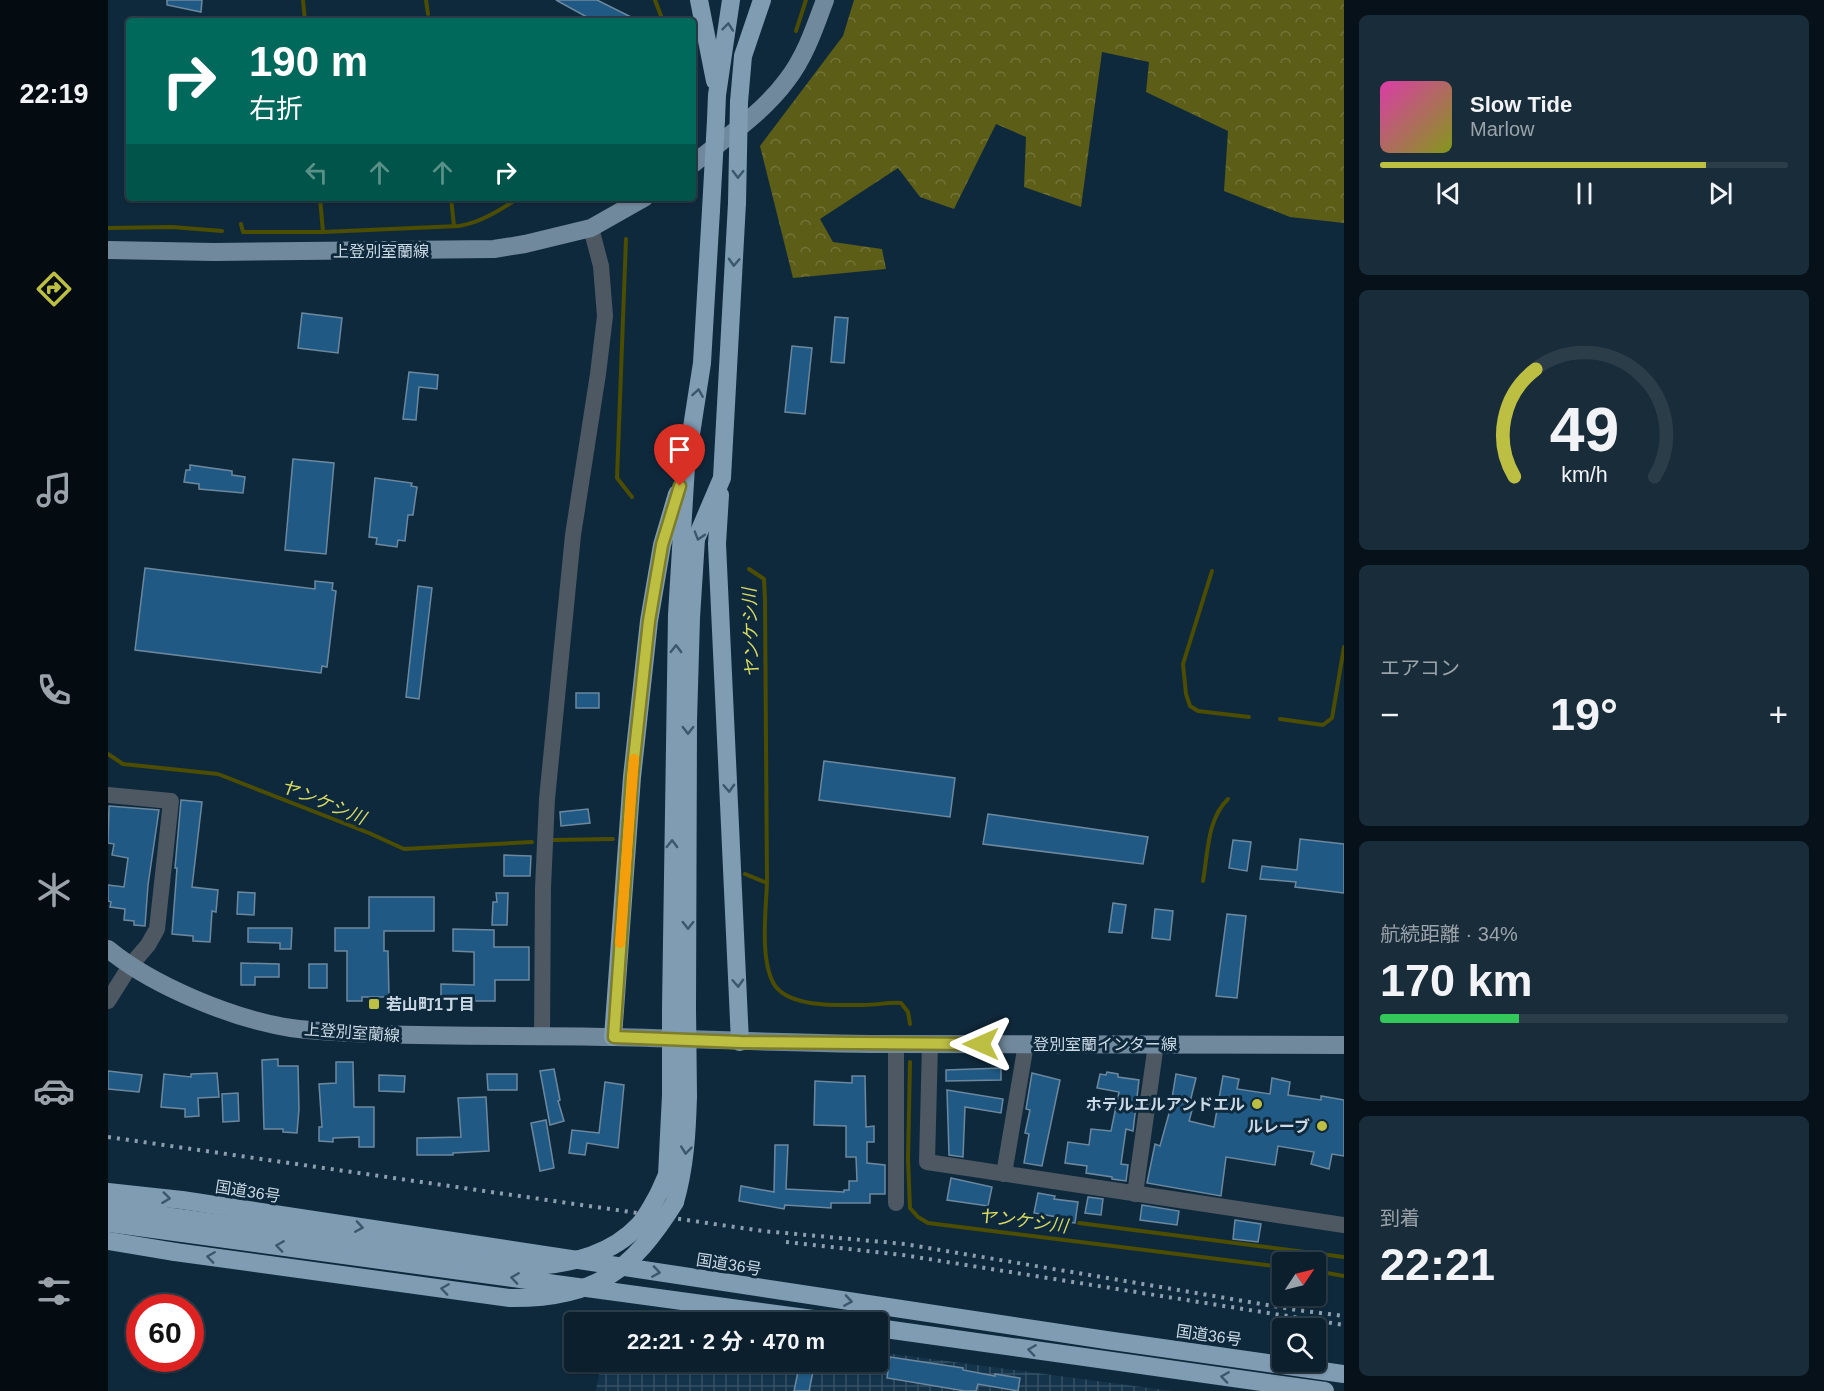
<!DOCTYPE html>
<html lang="ja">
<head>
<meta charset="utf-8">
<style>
	:root { --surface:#0b1f2d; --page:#192c39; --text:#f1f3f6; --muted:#9aa2aa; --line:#2b3d49; --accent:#bdbf43 }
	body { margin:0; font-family:Helvetica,"Noto Sans JP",sans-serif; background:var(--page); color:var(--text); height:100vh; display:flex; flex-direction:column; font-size:22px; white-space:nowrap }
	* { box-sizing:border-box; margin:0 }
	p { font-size:20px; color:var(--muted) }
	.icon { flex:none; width:33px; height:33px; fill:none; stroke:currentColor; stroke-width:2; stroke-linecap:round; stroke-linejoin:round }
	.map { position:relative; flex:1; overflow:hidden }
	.side { display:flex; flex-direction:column; gap:15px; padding:15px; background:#061119; width:480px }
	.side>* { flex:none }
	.top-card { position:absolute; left:18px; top:18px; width:570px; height:183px; border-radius:6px; box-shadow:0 2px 4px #0004,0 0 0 2px var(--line); background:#00695c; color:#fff; overflow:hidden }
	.needle { width:39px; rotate:55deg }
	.tools { position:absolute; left:1164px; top:1252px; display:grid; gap:12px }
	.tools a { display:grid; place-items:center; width:54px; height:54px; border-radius:6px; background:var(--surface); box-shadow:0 2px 4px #0004,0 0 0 2px var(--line); font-size:30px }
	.speed { position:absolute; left:18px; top:1294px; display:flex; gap:12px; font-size:30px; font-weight:700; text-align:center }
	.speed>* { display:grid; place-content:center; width:78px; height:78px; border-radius:50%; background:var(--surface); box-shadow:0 2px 4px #0004,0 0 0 2px var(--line); line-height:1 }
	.speed .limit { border:9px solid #d22; background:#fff; color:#111 }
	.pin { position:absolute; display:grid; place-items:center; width:51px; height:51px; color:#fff; margin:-62px -26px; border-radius:50% 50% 50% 0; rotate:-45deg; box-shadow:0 0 6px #0007 }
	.pin .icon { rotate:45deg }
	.me { position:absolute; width:66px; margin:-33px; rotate:270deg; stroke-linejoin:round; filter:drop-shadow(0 0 4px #0008) }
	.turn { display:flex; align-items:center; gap:21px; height:126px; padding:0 24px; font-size:27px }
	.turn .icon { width:78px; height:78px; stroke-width:2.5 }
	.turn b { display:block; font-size:42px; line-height:51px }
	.lanes { display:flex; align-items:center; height:57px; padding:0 24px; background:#0003; justify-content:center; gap:30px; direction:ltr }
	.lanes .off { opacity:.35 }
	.big { font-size:45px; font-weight:700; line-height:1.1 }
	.side .tile { flex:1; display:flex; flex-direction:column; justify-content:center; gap:9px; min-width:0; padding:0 21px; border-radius:9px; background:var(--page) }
	.side .dial { align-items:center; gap:0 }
	.dial svg { height:156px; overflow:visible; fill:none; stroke:var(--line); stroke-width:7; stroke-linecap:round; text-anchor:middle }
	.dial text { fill:var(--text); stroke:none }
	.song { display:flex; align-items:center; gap:18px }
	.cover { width:72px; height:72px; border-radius:9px; background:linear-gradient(135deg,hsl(320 70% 55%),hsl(70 70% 35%)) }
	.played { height:6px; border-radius:3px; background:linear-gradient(90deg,var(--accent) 80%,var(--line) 80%) }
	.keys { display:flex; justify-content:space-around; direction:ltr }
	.heat { display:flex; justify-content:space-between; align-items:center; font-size:33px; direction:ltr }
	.charge { height:9px; border-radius:4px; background:linear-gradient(90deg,#34c759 34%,var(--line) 0) }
	.trip { position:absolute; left:456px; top:1312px; width:324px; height:60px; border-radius:6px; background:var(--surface); box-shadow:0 2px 4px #0004,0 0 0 2px var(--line); font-weight:700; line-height:60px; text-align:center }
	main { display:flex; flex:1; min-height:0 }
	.tab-bar { display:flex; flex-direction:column; width:108px; justify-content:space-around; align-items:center; background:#040c12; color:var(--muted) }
	.tab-bar .icon { width:42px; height:42px }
	.tab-bar .active { color:var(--accent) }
	.tab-bar b { font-size:27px; color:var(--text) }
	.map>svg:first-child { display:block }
	.industrial { fill:url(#industrial-grid) }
	.forest { fill:url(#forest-crowns) }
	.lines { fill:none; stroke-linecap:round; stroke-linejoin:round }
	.stream { stroke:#4d4d00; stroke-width:4 }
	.building { fill:#205a84; stroke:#6c889f; stroke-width:1.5 }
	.minor { stroke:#4d5862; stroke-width:16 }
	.major { stroke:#71899c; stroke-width:18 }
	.highway { stroke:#7f9cb3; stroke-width:18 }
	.rail { stroke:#8d9fae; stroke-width:4; stroke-dasharray:3 6; stroke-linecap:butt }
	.highway-bridge { stroke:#7f9cb3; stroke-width:18 }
	.oneway { stroke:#3c576c }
	.route-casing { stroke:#7b7c2c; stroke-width:15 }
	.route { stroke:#bdbf43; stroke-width:10 }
	.slow { stroke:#f59e0b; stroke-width:10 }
	.poi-dot { fill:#bdbf43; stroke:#0f293c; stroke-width:2 }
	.labels { text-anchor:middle; stroke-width:6; stroke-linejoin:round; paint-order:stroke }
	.street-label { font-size:16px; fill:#cad9e5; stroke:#0f293c }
	.poi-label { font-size:16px; font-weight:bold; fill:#cad9e5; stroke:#0f293c; text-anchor:end }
	.water-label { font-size:18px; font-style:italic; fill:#d8da62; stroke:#0f293c }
</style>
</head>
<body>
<main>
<nav class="tab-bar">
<b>22:19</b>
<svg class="icon active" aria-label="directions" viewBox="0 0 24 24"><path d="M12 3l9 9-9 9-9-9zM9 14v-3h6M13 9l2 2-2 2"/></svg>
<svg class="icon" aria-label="music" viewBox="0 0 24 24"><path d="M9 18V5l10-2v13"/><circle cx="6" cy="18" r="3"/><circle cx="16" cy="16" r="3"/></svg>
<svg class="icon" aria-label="phone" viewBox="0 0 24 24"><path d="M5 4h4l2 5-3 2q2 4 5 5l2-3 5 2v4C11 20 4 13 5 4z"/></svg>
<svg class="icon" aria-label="climate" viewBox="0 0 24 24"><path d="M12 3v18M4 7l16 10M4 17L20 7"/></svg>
<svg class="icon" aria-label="car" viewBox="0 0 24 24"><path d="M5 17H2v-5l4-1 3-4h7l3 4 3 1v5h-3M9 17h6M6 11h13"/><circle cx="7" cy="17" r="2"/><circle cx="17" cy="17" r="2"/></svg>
<svg class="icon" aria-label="filters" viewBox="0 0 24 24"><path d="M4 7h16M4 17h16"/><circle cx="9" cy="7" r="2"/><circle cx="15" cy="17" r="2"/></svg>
</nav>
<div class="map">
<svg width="1236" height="1391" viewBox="0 0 1236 1391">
	<defs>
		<pattern id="industrial-grid" width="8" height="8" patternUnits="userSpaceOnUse" patternTransform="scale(1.5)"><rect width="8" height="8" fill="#14344b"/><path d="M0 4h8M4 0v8" fill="none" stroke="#355165"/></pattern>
		<pattern id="forest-crowns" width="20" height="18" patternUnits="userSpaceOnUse" patternTransform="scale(1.5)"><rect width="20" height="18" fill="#5c5d16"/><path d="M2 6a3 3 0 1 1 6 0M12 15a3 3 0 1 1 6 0" fill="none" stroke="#727438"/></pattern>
	</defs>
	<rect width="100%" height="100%" fill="#0f293c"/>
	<polygon class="industrial" points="770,1352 1064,1391 488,1391 493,1362 770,1362"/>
	<polygon class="forest" points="746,0 1236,0 1236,223 1182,217 1116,191 1120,131 1038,92 1041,62 994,52 973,207 916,187 918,137 888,124 846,209 812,197 790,168 712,219 725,242 774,249 778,269 685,278 652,146 735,36"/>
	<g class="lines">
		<g class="stream">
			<polyline points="195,0 197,21"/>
			<polyline points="318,0 320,14"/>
			<polyline points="547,0 555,21"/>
			<polyline points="688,31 698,0"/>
			<polyline points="212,198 215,232"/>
			<polyline points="343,198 346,226"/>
			<path d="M133,224L135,232H215L351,226C372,223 393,210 410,198"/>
			<polyline points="0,228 64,227 114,231"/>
			<polyline points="518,239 509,478 524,497"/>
			<polyline points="641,569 656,579 657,600 659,883"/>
			<polyline points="1104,571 1075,664 1078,694 1082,706 1090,711 1141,717"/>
			<polyline points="1172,719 1215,725 1224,718 1236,647"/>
			<polyline points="0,754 15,764 110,774 261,833 296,849 424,842"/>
			<polyline points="445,840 505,839"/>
			<path d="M637,874L659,883C658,909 651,965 668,987C685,1008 732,1005 756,1005C769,1005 780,1002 793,1003L800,1012L802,1024"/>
			<path d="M1095,881C1100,853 1099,819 1120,799"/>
			<polyline points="802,1062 800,1159 802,1208 810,1217 820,1223 1174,1267"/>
			<polyline points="971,1223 1236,1257"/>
			<polyline points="1208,1271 1236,1276"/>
		</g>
	</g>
	<g class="building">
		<polygon points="59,0 94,0 93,12 59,5"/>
		<polygon points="448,0 489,0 531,21 486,21"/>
		<polygon points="194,313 234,318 230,353 190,348"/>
		<polygon points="727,317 740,318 736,363 723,362"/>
		<polygon points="684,346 704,348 697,414 677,412"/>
		<polygon points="301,372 330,375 329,389 311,387 308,420 295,419"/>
		<polygon points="185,459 226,463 218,554 177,550"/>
		<polygon points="82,465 124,471 124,475 137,477 135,493 91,489 91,484 76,482 78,470 82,470"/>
		<polygon points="267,478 304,483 303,486 309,487 305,515 300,515 297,541 290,540 289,547 268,544 269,538 261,537"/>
		<polygon points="37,568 207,589 207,581 225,583 224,590 228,591 219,667 214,666 213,673 27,650"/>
		<polygon points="310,586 324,588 311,699 298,697"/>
		<rect x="468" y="693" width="23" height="15"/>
		<polygon points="716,761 847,778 842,817 711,800"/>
		<polygon points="73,800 94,802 84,887 110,890 108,912 104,911 102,942 85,941 85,936 64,934 69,868 67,868"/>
		<polygon points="1,806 51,810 40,885 37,926 26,925 26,921 16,920 17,909 2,907 3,902 0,901 0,885 16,887 20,858 4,855 6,844 0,843"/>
		<polygon points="480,809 482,823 453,826 452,812"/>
		<polygon points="880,814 1040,837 1035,864 875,844"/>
		<polygon points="1192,839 1236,844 1236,893 1187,887 1188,882 1152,879 1154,866 1189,870"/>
		<polygon points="1125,840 1143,842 1139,871 1121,868"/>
		<polygon points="396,855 423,856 422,876 396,876"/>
		<polygon points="130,892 147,893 146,915 129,914"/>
		<polygon points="388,893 400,893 399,925 384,925 385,902 389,902"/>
		<polygon points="261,897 326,897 326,931 276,931 276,951 280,951 281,997 254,997 254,1001 239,1001 239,951 227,951 227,928 261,928"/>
		<polygon points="1005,903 1018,905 1014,933 1001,932"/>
		<polygon points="1047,909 1065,911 1062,940 1044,938"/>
		<polygon points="1119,914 1138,916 1129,998 1108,996"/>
		<polygon points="140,928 184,928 183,949 172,949 172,943 140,942"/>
		<polygon points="345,929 386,930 386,947 421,947 421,980 387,980 387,1001 367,1001 367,997 333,996 333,984 366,985 366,952 345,951"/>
		<polygon points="133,963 171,964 171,977 147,977 147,985 133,985"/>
		<rect x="201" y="964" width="18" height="24"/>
		<polygon points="170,1059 170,1066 190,1066 191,1109 189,1133 175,1132 175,1129 156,1129 154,1060"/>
		<polygon points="228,1062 245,1062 246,1107 266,1107 266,1147 251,1147 251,1137 225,1138 225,1142 211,1141 211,1127 214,1127 211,1084 228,1083"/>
		<polygon points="893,1068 893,1080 838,1081 838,1070"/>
		<polygon points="446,1069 452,1100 450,1101 456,1121 442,1125 432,1071"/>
		<polygon points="0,1071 34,1075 31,1092 0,1089"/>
		<polygon points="999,1072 1010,1074 1010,1077 1031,1080 1025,1131 1018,1129 1013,1164 1020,1165 1018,1181 1004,1179 1004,1177 978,1173 979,1166 957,1163 960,1142 981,1145 983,1129 1003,1131 1011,1092 989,1088 992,1074 998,1075"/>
		<polygon points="109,1073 111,1097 90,1098 91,1116 77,1117 77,1109 53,1107 56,1074 83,1077 83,1074"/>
		<polygon points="924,1073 952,1080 934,1166 916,1163 921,1134 917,1133 922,1110 918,1109"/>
		<polygon points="379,1074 409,1074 409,1090 380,1090"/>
		<polygon points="1068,1074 1088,1078 1082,1102 1086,1103 1081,1121 1106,1127 1115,1076 1131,1079 1129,1089 1162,1094 1164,1078 1182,1082 1180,1095 1213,1100 1213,1096 1236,1100 1236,1156 1224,1154 1221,1169 1203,1164 1206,1152 1170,1146 1167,1165 1118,1157 1113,1196 1039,1183 1047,1144 1052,1146 1062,1110"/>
		<polygon points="271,1075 297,1076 296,1092 271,1091"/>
		<polygon points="744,1076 757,1076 758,1127 766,1126 766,1142 759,1142 759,1163 777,1165 777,1194 762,1194 762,1203 723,1203 723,1208 677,1205 676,1209 631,1201 633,1186 666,1192 667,1145 680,1145 678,1189 736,1192 736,1190 741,1190 741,1181 749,1181 748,1157 738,1157 738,1126 706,1125 707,1081 744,1083"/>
		<polygon points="497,1082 516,1085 510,1148 479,1143 477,1155 461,1153 464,1130 491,1133"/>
		<polygon points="839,1090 895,1099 893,1113 857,1107 855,1157 841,1155"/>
		<polygon points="130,1093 131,1121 115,1122 114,1094"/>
		<polygon points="378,1097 381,1151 345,1153 345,1155 309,1155 309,1138 353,1137 350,1098"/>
		<polygon points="438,1120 446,1168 432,1171 423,1123"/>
		<polygon points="843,1178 884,1187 880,1206 839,1200"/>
		<polygon points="930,1193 947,1196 946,1199 970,1202 967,1223 949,1221 949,1217 926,1213"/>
		<polygon points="980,1197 995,1199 993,1215 977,1213"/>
		<polygon points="1034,1205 1071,1211 1069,1225 1032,1220"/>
		<polygon points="1127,1220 1153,1224 1150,1242 1125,1239"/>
		<polygon points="782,1357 855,1368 855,1370 887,1376 887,1374 912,1378 910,1391 870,1384 868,1391 857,1391 779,1378"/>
		<polygon points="692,1362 707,1362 701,1391 686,1391"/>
	</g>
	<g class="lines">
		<g class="minor">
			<polyline points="0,795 63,801 49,929 40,945 22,966 0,1001"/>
			<polyline points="434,1037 435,888 439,799 465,535 490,374 497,316 493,266 483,228"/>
			<polyline points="822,1044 819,1162 1236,1225"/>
			<polyline points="896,1174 918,1044"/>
			<polyline points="1027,1194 1048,1044"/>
			<polyline points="788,1203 788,1044"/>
		</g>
		<g class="major">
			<path d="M585,164C617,138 655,113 679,80C697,57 707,27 717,0"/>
			<polyline points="0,250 106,252 386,249 417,244 483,228 536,198"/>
			<path d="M0,949C45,986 125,1019 183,1028C212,1032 242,1033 272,1034C349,1037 427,1035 505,1037C599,1039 694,1044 788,1044C938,1045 1087,1044 1236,1045"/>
		</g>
		<g class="highway">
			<polyline points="591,0 607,81"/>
			<polyline points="631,102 635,56 654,0"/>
			<polyline points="608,120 609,95 623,0"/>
			<polyline points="612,495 609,544 632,1042"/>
			<polyline points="563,1008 569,615 578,466 594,363 603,210"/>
			<polyline points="579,1008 580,721 583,618 588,539 614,478 629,203"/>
			<polyline points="505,1037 524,777 541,621 554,545 569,494"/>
			<polyline points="0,1192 74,1200 998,1340 1236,1374"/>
			<polyline points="551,1193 559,1175 563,1095"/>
			<path d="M567,1202C577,1167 579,1133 580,1096"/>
			<polyline points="0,1208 71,1218"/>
			<polyline points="0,1223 735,1323"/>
			<polyline points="0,1241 67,1252"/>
			<polyline points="770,1328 1217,1391"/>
		</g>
		<g class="rail">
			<polyline points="0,1137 655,1231 797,1244 1189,1310 1236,1316"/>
			<polyline points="678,1242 795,1255 1236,1325"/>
		</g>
		<g class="highway-bridge">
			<polyline points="629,203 631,102"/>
			<polyline points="603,210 608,120"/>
			<polyline points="563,1008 563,1095"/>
			<polyline points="579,1008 580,1096"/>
			<path d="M71,1218L429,1266C466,1263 504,1254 531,1225C539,1216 545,1204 551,1193"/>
			<path d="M67,1252L402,1298C487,1299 524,1271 567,1202"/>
		</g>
	</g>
	<defs><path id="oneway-chevron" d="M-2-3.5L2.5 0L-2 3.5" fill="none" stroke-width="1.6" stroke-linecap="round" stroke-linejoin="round" transform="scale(1.5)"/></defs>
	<g class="oneway">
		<use href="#oneway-chevron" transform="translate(620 27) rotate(-84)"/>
		<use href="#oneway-chevron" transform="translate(630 174) rotate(91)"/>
		<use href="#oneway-chevron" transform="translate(626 262) rotate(93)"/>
		<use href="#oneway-chevron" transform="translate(590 393) rotate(-81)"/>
		<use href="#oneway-chevron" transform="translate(591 536) rotate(107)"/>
		<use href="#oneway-chevron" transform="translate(568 649) rotate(-89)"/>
		<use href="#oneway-chevron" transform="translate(580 730) rotate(90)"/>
		<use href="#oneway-chevron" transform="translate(621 788) rotate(87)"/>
		<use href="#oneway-chevron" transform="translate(564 844) rotate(-89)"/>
		<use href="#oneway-chevron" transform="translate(580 925) rotate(90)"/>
		<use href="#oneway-chevron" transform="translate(630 983) rotate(87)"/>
		<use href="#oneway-chevron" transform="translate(578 1150) rotate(96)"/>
		<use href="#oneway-chevron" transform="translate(58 1198) rotate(7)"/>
		<use href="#oneway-chevron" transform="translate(251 1227) rotate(9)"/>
		<use href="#oneway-chevron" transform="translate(172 1246) rotate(-172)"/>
		<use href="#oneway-chevron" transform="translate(103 1257) rotate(-172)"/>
		<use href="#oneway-chevron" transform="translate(548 1272) rotate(9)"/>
		<use href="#oneway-chevron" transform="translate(407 1278) rotate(-172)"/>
		<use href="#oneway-chevron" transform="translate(337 1289) rotate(-172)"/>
		<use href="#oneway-chevron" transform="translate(740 1301) rotate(9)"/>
		<use href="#oneway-chevron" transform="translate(924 1350) rotate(-172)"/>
		<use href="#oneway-chevron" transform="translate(1117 1377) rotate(-172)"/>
	</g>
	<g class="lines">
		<defs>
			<polyline id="route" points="572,486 554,545 541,621 524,777 506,1037 632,1042 873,1044"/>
		</defs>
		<use href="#route" class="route-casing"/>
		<use href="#route" class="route"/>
		<polyline class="slow" points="512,943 526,759"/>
	</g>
	<g class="poi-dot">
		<rect x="260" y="998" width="12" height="12" rx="3"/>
		<circle cx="1149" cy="1104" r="6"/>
		<circle cx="1214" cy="1126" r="6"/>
	</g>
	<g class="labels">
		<g class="street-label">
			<text x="273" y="257">上登別室蘭線</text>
			<text transform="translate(244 1032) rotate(4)" y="6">上登別室蘭線</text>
			<text x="997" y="1050">登別室蘭インター線</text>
			<text transform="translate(140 1191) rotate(9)" y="6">国道36号</text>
			<text transform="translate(621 1264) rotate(9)" y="6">国道36号</text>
			<text transform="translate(1101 1335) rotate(8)" y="6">国道36号</text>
		</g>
		<g class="poi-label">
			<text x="278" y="1010" text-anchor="start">若山町1丁目</text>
			<text x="1137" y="1110">ホテルエルアンドエル</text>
			<text x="1202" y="1132">ルレーブ</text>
		</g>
		<g class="water-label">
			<text transform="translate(643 633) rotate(-92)" y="6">ヤンケシ川</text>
			<text transform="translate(215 802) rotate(22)" y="6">ヤンケシ川</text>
			<text transform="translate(915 1221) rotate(7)" y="6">ヤンケシ川</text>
		</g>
	</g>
</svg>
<div class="tools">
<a><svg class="needle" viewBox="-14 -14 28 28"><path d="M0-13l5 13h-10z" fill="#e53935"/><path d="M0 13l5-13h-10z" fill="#9aa2aa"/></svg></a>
<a><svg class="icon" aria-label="search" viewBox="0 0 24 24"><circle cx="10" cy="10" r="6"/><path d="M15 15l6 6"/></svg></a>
</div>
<div class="speed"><div class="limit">60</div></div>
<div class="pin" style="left:572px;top:486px;background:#d93025"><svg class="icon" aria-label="arrive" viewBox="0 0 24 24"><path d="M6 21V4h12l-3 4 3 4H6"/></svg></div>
<svg class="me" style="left:873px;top:1044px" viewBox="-20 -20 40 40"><path d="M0-17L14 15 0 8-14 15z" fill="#bdbf43" stroke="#fff" stroke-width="4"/></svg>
<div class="trip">22:21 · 2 分 · 470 m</div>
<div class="top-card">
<div class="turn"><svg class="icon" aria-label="right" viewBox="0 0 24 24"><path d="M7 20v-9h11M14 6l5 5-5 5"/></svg><div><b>190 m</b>右折</div></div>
<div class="lanes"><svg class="icon off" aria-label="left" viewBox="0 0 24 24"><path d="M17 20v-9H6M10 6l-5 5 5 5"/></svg><svg class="icon off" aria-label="ahead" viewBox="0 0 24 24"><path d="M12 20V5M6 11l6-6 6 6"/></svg><svg class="icon off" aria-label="ahead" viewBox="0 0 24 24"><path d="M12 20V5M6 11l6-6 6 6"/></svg><svg class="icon" aria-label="right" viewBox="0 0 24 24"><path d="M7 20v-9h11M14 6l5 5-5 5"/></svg></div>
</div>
</div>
<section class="side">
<div class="tile">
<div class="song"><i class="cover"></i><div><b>Slow Tide</b><p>Marlow</p></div></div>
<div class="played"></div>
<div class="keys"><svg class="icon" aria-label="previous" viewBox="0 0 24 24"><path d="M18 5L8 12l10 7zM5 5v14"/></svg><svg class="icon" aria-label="pause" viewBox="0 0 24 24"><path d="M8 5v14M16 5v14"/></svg><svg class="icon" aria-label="next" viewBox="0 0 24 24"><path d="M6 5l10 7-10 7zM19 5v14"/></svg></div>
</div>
<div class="tile dial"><svg viewBox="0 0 100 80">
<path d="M14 69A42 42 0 1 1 86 69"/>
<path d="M14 69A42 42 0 0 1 25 14" stroke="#bdbf43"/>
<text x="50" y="56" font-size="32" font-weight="700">49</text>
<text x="50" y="72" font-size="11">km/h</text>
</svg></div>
<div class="tile"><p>エアコン</p>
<div class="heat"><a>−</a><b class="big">19°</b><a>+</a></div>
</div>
<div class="tile"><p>航続距離 · 34%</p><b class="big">170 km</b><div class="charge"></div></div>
<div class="tile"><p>到着</p><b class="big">22:21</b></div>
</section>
</main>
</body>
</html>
